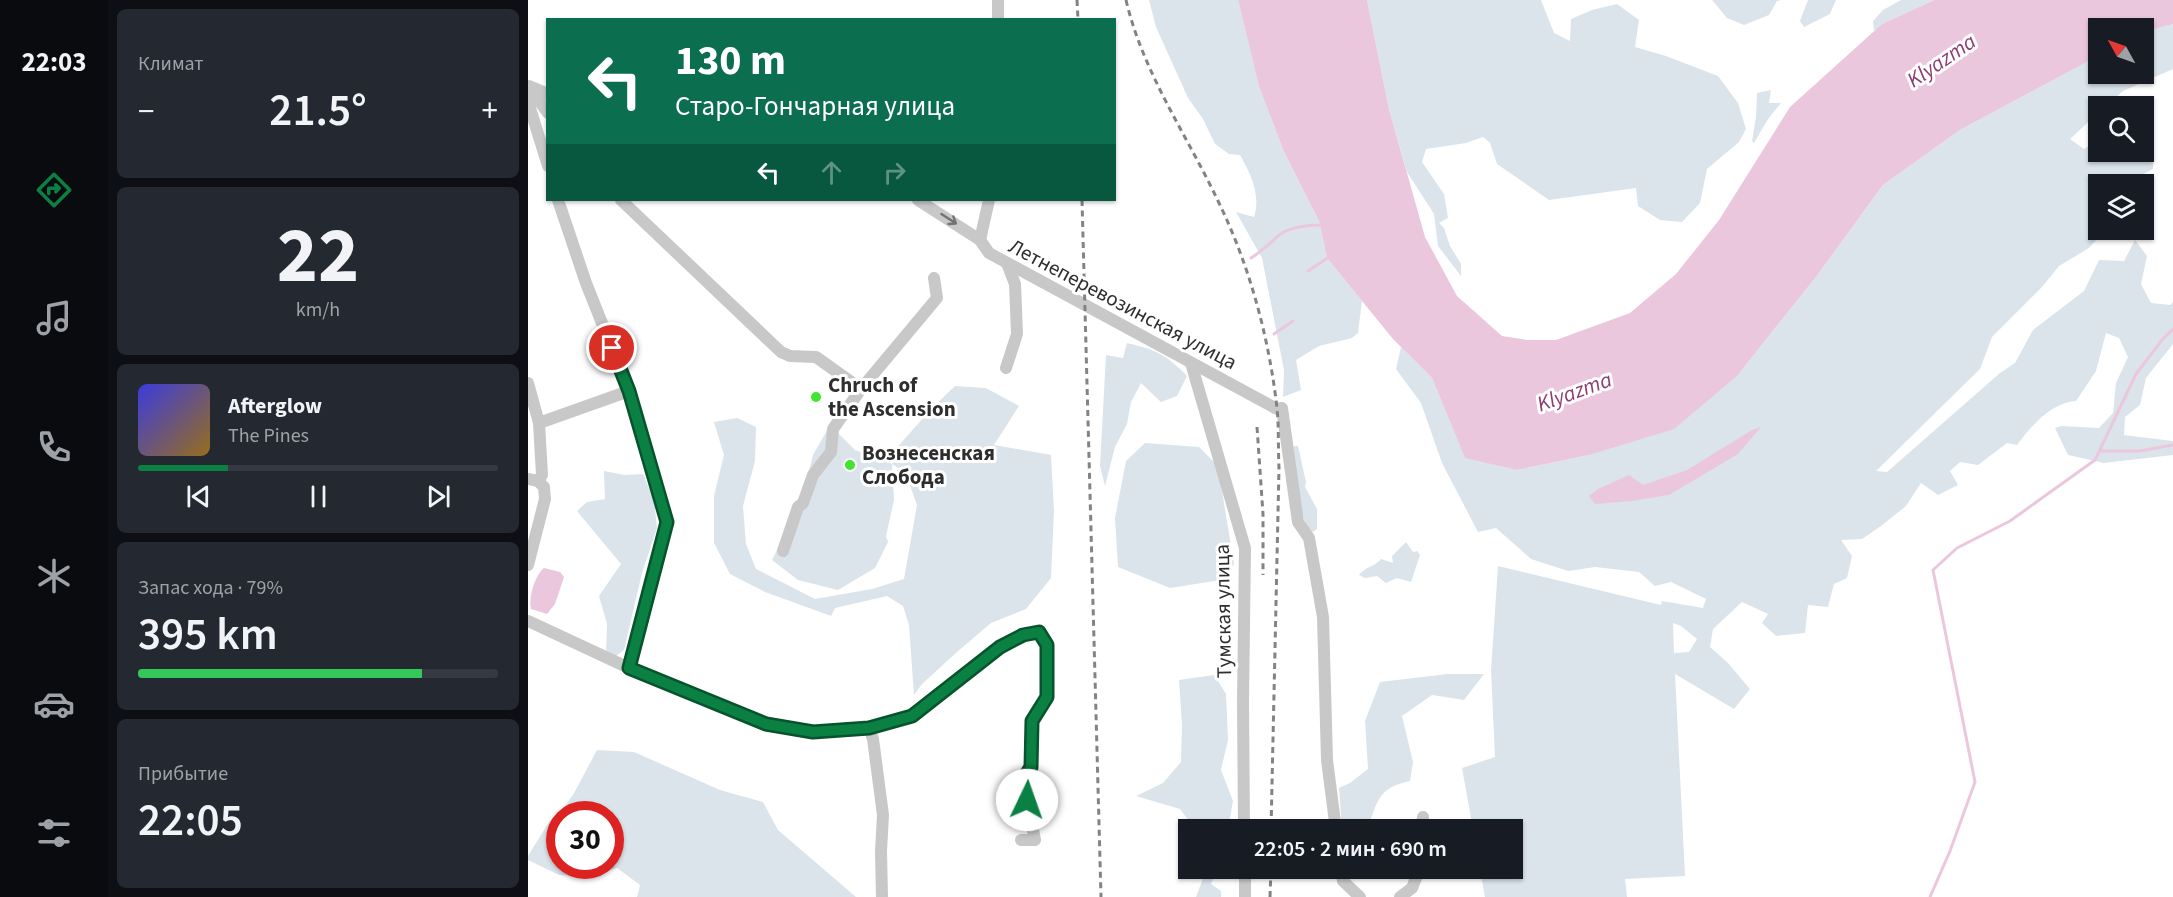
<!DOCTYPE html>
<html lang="ru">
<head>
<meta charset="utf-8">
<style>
	:root { --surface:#171b24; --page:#242831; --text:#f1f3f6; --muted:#9ea1a6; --line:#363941; --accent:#0b8043 }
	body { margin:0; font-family:"Source Sans 3",sans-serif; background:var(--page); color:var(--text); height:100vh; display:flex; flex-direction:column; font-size:22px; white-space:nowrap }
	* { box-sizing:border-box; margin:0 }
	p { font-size:20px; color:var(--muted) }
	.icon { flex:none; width:33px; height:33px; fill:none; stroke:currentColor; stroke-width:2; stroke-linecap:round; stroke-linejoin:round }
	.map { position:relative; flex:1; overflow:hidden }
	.side { display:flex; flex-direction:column; gap:9px; padding:9px; background:#0d0f14; width:420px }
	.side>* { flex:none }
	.top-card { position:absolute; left:18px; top:18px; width:570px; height:183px; border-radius:0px; box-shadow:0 2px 4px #0004; background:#0b6e4f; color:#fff; overflow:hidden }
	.needle { width:39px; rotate:310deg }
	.tools { position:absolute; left:1560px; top:18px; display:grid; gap:12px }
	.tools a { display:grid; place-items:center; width:66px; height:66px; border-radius:0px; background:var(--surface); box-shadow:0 2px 4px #0004; font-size:30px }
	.speed { position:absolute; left:18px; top:801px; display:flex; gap:12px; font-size:30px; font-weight:700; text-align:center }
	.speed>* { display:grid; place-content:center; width:78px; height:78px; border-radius:50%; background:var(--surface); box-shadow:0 2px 4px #0004; line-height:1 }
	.speed .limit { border:9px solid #d22; background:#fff; color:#111 }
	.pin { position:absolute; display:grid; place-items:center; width:51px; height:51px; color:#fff; margin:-26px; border:3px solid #fff; border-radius:50%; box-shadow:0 2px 6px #0007 }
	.me { position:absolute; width:66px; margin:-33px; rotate:3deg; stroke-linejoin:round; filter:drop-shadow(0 0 4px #0008) }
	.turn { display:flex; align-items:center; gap:21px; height:126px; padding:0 30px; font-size:27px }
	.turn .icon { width:78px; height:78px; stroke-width:2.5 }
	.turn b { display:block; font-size:42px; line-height:51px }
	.lanes { display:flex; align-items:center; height:57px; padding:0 30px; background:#0003; justify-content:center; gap:30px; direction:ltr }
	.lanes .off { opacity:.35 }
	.big { font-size:45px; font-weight:600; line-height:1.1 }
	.side .tile { flex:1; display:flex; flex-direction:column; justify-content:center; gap:9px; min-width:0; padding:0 21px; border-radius:9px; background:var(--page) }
	.side .dial { align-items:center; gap:0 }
	.dial b { font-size:78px; line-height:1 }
	.song { display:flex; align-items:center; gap:18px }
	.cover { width:72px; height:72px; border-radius:9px; background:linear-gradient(135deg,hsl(240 70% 55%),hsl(40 70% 35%)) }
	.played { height:6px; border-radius:3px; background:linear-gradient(90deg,var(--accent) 25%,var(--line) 25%) }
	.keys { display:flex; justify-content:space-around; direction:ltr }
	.heat { display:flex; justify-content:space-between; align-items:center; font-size:33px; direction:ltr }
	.charge { height:9px; border-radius:4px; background:linear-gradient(90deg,#34c759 79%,var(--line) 0) }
	.trip { position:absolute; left:650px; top:819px; width:345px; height:60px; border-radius:0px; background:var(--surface); box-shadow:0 2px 4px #0004; font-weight:600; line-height:60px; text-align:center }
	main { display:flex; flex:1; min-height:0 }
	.dock { display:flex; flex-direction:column; width:108px; justify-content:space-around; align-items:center; background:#090b0e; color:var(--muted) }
	.dock .icon { width:42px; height:42px }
	.dock .selected { color:var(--accent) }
	.dock b { font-size:27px; color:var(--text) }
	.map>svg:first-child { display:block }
	.green { fill:#dbe4eb; fill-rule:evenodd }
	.water { fill:#ebc7de }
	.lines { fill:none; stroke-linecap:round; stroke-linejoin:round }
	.stream { stroke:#ebc7de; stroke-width:3 }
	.minor { stroke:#c8c8c8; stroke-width:12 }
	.rail { stroke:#838383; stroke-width:3; stroke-dasharray:6 4.5; stroke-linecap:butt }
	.oneway { stroke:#737373 }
	.route-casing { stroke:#07532c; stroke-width:15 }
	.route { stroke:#0b8043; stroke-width:10 }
	.poi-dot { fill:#41e430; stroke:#fff; stroke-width:2 }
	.labels { text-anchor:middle; stroke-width:6; stroke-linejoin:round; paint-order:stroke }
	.street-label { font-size:21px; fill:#2e2e2e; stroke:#fff }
	.poi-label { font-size:21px; font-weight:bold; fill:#2e2e2e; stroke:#fff; text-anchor:start }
	.water-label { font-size:22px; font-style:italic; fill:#8f3c70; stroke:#fff }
</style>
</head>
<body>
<main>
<nav class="dock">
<b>22:03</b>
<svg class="icon selected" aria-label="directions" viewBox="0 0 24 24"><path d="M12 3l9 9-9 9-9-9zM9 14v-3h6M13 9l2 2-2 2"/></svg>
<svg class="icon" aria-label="music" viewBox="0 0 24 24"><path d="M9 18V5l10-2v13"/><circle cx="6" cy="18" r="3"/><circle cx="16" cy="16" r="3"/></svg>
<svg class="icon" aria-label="phone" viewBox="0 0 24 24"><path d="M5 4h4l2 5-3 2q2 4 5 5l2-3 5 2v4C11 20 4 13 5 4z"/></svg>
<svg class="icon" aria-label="climate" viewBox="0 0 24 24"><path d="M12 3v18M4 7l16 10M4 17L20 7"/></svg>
<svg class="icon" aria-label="car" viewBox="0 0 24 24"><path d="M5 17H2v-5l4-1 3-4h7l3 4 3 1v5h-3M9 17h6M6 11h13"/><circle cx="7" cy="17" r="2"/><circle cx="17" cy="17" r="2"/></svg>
<svg class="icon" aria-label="filters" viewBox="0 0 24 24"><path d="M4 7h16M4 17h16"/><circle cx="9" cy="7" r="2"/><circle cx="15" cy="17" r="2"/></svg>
</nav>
<section class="side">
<div class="tile"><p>Климат</p>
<div class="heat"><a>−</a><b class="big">21.5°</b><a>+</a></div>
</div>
<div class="tile dial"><b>22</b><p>km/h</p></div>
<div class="tile">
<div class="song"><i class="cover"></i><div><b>Afterglow</b><p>The Pines</p></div></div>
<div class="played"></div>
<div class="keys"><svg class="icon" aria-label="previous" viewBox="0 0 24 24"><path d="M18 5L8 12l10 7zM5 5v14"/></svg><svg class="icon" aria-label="pause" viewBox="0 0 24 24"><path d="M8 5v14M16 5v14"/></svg><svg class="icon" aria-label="next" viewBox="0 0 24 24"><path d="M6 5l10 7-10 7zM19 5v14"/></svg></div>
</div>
<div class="tile"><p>Запас хода · 79%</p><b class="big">395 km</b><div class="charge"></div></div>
<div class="tile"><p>Прибытие</p><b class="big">22:05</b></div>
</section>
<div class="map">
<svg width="1645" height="897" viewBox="0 0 1645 897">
	<rect width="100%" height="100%" fill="#fff"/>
	<g class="green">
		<path d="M621,0H710L731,87L756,152L791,221L799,258L834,301L830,333L824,338L791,346L768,360L773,390L755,397L756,370L734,258L708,212L726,217C733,195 723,174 712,155L701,154L687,144L675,119L660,98L628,27Z"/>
		<polygon points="839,0 1013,0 1026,33 1042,41 1043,19 1064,10 1089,4 1111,20 1107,47 1138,56 1190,76 1210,103 1218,129 1211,142 1179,169 1172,203 1154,222 1132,220 1110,206 1108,188 1021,200 969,164 962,143 955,137 938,143 898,149 894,162 916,194 920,218 911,223 916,228 922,246 933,264 933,276 910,246 906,214 879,172 861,109"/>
		<polygon points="1184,0 1253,0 1249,1 1241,15 1216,25 1199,18"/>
		<polygon points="1280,0 1308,0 1302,14 1276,27 1272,21"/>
		<polygon points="1373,0 1406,0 1354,24 1346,31 1345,21 1355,10"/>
		<path d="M1645,24V69L1595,91L1578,106H1570V113L1542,139L1556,149L1570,140V152H1616V128L1619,124L1625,157V169L1596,184H1570V230H1577L1561,248L1531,266L1514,287L1464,337L1452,369L1348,471L1359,472L1472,373L1487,363L1505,330L1556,291L1571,260L1596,261L1607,240L1619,256L1613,284L1623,303L1642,305L1645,302V344L1618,378L1612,405L1597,417L1596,435L1645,441V455L1576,463L1540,455L1527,428L1534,426L1571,428L1585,413L1588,383L1600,357L1591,338L1578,333L1568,371L1548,401C1524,402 1503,426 1489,445L1479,443L1450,465L1432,462L1422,471L1430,485L1410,495L1393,483L1378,506L1353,526L1334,539L1313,540L1324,556L1319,578L1306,584L1300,607L1280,605L1277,633L1248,636L1234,623L1240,614L1214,602L1185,629L1182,647L1200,663L1222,689L1206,709L1147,674L1157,876L1097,879L1099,897H957L952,869L984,868V830L945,829L934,768L967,757L963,670L970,566L1133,605L1134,601L1175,608L1178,599L1143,582L1127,586L1111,572L1067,567L1040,571L1003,559L968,528L950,532L914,463L893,403L868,369L873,347L904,378L937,457L989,470L1061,455L1209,376L1288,277L1355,185L1432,130L1570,56V74H1616V32ZM1145,623L1153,626L1169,639L1161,652L1146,653Z"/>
		<polygon points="1243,90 1241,103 1253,103 1240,119 1226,143 1224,141 1228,117 1229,93"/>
		<path d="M599,343C628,350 638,354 659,376L649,396L633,402L613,383L603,402L599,424L587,447L577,486L572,466L578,355L595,358Z"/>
		<polygon points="427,386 458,388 491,406 466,445 523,455 526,511 523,578 498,609 463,623 429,652 394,684 386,695 381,625 375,606 359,596 307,608 303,616 237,592 202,574 186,543 186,496 196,455 186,422 209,418 228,427 227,461 215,506 218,544 228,569 287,599 344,589 376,579 389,505 377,472 364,464 366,500 358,536 360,542 347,568 310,590 270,580 244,560 273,503 285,455 301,427 308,431 327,450 364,464 366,451 404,408"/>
		<polygon points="617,443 671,447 690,466 706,564 693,580 642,588 590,567 587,518 598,461"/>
		<path d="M767,446H770L778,482L777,487L789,509V529L785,532C769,520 766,470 762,449Z"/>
		<polygon points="76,471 97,475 115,474 126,500 129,528 114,573 96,650 87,657 78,654 79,624 71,596 93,564 49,511 59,502 77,499"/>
		<path d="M878,542L885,552L889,551L892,555L883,582L869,578L858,583L849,576L837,578L831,575C837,567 846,567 853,559L865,563L864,556Z"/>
		<path d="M919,674H956L936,700L904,695L874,716L885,762L882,781C848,788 850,803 839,829H814L811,788L822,783L840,769L837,721L852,682Z"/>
		<polygon points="686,675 698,694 700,740 693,770 705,801 700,829 667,829 652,809 608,796 635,783 653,762 654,725 651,680"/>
		<path d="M69,750L106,752L192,790L235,802L250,830L328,897H109L112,885L89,868L64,877L31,875L0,860V856L21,822L30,815L45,795ZM32,814H82V866H32Z"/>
		<polygon points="676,869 689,869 683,884 693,891 693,897 668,897 677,873"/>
	</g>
	<g class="water">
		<polygon points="710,0 839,0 861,109 897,237 929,296 974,336 999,340 1028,340 1102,313 1148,274 1191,220 1262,107 1354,24 1406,0 1645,0 1645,24 1616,32 1616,28 1570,28 1570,56 1432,130 1355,185 1288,277 1209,376 1146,429 1061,455 989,470 937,458 904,378 865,339 799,258 791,221 756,152 731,87"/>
		<polygon points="1233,427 1210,454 1141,495 1104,501 1067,504 1061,496 1070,489 1101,475 1115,485 1159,470 1224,430"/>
		<path d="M16,568L32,572L36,577L27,604L19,614L3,609C0,598 7,575 16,568Z"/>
	</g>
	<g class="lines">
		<g class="stream">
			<path d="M723,258C734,251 741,244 750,236C760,227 780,225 792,225L794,223"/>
			<polyline points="780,271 801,257"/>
			<polyline points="746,334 765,321"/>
			<polyline points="1572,451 1612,451 1645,445"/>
			<polyline points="1402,897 1422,851 1447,782 1405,570 1429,548 1482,521 1567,460 1608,374 1634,340 1645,329"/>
		</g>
		<g class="minor">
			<polyline points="470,20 470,0"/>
			<polyline points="1,86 20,94"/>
			<polyline points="1,87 2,108 20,166"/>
			<polyline points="1,87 20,113"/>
			<polyline points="30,200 58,283 101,391 139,522 101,668"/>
			<polyline points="93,200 253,352 262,356 288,357 333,389"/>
			<polyline points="390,200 452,240 461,253 749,409 754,408 770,522 781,538 795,617 799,760 808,830"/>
			<polyline points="452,240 461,200"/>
			<polyline points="663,363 717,548 715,701 716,830"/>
			<polyline points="478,368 489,334 487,284 479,263"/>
			<polyline points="0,383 11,423 14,475 10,481"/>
			<polyline points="11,423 101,391"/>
			<polyline points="0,479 10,481 16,487 17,499 0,565"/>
			<polyline points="255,551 270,507 275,503 285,475 303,452 305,429 333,389 409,298 406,278"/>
			<polyline points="0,621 101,668 238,724 285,732 341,728 384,715 472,647 495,635 511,632 519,645 519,697 505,721 503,767 495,780 507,840 493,840"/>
			<polyline points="341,728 345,739 355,815 353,851 354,897"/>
			<polyline points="894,830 895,817"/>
			<polyline points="717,868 717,897"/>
			<polyline points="813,868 815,881 832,897"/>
			<polyline points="872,897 884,888 892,868"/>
		</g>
		<g class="rail">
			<polyline points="549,0 550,20"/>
			<path d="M598,0C615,73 659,135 691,203C722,267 741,338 749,408C751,428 750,448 751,468L743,830"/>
			<polyline points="554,200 573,897"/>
			<polyline points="729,427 735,514 735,575"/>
			<polyline points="742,897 743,868"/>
		</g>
	</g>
	<defs><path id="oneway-shaft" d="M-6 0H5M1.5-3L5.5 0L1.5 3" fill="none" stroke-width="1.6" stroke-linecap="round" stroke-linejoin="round" transform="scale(1.5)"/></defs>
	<use class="oneway" href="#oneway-shaft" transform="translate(421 219) rotate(33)"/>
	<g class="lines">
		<defs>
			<polyline id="route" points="84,348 101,391 139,522 101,668 238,724 285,732 341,728 384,716 472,647 495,635 511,632 519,645 519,697 504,721 503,767 495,780 499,800"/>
		</defs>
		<use href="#route" class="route-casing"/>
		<use href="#route" class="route"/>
	</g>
	<g class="poi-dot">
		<circle cx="288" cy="397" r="6"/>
		<circle cx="322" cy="465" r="6"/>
	</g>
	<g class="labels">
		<g class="street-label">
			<text transform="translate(595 304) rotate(28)" y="7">Летнеперевозинская улица</text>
			<text transform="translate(695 611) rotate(-91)" y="7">Тумская улица</text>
		</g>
		<g class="poi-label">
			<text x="300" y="392">Chruch of<tspan x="300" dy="24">the Ascension</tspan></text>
			<text x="334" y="460">Вознесенская<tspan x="334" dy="24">Слобода</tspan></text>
		</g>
		<g class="water-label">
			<text transform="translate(1413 60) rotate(-34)" y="8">Klyazma</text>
			<text transform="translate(1046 391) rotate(-20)" y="8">Klyazma</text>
		</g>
	</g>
</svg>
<div class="tools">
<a><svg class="needle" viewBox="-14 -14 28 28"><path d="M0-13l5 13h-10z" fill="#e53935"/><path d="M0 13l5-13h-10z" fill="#9ea1a6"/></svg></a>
<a><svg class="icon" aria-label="search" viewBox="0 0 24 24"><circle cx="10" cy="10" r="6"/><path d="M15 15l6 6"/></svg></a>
<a><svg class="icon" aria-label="layers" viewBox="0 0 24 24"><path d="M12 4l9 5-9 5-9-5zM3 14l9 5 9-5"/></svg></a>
</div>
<div class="speed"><div class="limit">30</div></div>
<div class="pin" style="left:84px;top:348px;background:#d93025"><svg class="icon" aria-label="arrive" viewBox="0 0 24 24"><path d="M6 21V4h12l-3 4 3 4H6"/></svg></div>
<svg class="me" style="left:499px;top:800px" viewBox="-20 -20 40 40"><circle r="19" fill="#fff"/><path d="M0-13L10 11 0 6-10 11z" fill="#0b8043"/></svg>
<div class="trip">22:05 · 2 мин · 690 m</div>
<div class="top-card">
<div class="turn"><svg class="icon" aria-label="left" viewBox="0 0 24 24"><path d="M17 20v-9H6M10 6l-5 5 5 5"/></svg><div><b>130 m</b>Старо-Гончарная улица</div></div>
<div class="lanes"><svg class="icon" aria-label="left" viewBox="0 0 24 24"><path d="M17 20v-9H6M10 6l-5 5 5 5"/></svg><svg class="icon off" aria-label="ahead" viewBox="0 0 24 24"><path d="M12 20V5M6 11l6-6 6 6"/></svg><svg class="icon off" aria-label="right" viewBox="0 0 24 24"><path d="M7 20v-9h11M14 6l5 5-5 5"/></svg></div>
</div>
</div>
</main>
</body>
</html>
